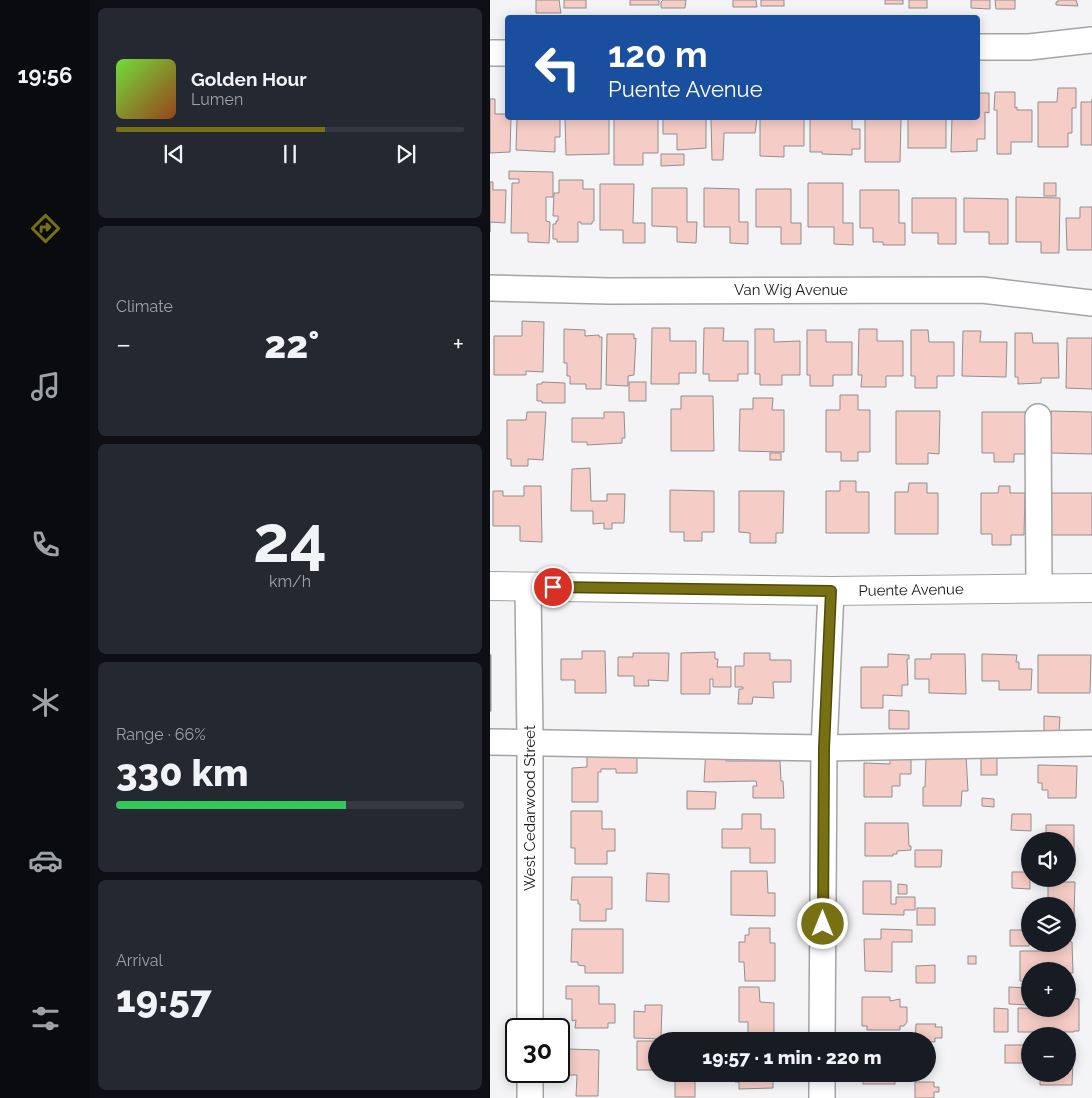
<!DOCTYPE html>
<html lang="en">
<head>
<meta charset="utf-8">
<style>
	:root { --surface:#171b24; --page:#242831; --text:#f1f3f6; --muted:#9ea1a6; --line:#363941; --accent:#787113 }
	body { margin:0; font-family:Raleway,sans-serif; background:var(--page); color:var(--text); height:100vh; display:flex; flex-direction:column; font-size:19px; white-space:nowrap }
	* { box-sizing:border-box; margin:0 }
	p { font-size:16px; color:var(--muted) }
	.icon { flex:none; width:28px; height:28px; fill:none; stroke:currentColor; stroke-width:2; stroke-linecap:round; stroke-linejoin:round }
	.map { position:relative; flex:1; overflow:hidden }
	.panel { display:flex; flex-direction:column; gap:8px; padding:8px; background:#0d0f14; width:400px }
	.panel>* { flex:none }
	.guide { position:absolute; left:15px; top:15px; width:475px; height:105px; border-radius:5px; box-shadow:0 2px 12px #0003; background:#1a4fa0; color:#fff; overflow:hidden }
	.buttons { position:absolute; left:531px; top:832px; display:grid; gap:10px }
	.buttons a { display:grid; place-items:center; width:55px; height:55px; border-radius:50%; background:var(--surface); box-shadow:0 2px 12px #0003; font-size:25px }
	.speed { position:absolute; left:15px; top:1018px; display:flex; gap:10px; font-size:25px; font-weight:700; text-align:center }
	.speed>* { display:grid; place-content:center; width:65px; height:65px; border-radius:50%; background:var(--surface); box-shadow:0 2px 12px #0003; line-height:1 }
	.speed .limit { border:2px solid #111; border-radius:8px; background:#fff; color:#111 }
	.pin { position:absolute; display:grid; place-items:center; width:42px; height:42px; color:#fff; margin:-21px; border:2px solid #fff; border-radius:50%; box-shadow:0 1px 5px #0007 }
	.me { position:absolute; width:55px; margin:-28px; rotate:0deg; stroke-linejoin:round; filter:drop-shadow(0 0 4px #0008) }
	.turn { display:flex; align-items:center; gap:18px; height:105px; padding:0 20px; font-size:22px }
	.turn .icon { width:65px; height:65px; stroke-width:2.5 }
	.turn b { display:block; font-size:35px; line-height:42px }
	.big { font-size:38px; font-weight:800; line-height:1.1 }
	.panel .widget { flex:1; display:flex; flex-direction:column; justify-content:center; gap:8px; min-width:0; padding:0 18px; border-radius:8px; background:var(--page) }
	.panel .dial { align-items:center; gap:0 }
	.dial b { font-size:65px; line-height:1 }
	.song { display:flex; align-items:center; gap:15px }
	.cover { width:60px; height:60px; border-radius:8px; background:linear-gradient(135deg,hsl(100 70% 55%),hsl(20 70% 35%)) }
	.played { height:5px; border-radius:2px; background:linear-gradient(90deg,var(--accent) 60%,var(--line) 60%) }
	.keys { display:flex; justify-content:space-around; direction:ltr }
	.heat { display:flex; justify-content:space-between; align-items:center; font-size:28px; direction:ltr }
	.charge { height:8px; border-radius:4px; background:linear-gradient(90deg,#34c759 66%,var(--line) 0) }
	.trip { position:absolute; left:158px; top:1032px; width:288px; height:50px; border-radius:25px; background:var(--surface); box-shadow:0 2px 12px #0003; font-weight:800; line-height:50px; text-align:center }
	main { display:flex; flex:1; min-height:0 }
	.dock { display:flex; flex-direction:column; width:90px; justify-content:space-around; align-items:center; background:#090b0e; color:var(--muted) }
	.dock .icon { width:35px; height:35px }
	.dock .selected { color:var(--accent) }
	.dock b { font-size:22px; color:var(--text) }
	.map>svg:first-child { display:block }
	.building { fill:#f6ccc6; stroke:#918f8e }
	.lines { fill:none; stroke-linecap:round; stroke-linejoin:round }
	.minor-casing { stroke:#a4a4a6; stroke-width:28 }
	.major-casing { stroke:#a4a4a6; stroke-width:30 }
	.minor { stroke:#fff; stroke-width:25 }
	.major { stroke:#fff; stroke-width:28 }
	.route-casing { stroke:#4e490c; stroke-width:12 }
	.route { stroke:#787113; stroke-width:9 }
	.labels { text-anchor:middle; stroke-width:4.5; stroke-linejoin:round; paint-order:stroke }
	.street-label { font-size:15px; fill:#171717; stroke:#fff }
</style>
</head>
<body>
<main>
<nav class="dock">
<b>19:56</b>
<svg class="icon selected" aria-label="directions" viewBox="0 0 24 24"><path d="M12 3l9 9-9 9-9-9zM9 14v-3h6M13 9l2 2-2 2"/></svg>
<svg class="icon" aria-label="music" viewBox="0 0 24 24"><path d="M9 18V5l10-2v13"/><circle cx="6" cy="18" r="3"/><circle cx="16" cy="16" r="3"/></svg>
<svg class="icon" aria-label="phone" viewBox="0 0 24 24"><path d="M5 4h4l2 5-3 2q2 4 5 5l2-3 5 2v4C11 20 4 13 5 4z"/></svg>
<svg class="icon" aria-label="climate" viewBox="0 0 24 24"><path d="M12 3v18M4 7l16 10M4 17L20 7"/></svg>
<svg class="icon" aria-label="car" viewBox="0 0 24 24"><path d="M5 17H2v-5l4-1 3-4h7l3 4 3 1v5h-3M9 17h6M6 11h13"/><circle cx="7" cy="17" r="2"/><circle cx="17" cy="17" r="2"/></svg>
<svg class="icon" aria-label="filters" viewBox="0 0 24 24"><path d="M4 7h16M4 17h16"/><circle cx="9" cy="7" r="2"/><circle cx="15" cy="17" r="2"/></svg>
</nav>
<section class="panel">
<div class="widget">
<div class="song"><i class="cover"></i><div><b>Golden Hour</b><p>Lumen</p></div></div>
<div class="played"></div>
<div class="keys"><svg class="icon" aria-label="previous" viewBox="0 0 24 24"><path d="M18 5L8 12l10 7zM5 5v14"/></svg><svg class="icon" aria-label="pause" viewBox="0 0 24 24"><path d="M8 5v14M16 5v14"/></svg><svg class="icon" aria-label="next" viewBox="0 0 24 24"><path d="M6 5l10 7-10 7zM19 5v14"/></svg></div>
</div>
<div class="widget"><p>Climate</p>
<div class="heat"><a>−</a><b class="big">22°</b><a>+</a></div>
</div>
<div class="widget dial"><b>24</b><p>km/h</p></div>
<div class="widget"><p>Range · 66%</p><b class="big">330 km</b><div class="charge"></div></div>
<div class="widget"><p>Arrival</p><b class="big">19:57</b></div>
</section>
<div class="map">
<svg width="602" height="1098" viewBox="0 0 602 1098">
	<rect width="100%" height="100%" fill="#f4f4f6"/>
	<g class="building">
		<polygon points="46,0 69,0 71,13 46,13"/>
		<rect x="74" y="0" width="22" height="8"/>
		<rect x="140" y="0" width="29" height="5"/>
		<polygon points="173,0 196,0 195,8 171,8 171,2"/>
		<polygon points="243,0 266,0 267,7 243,7"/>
		<rect x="271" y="0" width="23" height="6"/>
		<rect x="395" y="0" width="18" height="4"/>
		<rect x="419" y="0" width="18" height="8"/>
		<polygon points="481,0 500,0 500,9 481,8"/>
		<polygon points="505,0 525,0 525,9 506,9"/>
		<polygon points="568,0 586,0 588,6 566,5 566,2 568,2"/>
		<polygon points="568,88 586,88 586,108 582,108 582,133 578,133 578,147 548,147 548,102 567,102"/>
		<polygon points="505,92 525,92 525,108 527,107 527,110 542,110 542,142 521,142 521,154 507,154 507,110 504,110"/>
		<polygon points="488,93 499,93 499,113 495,112 495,139 487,139 487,151 461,152 462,118 488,118"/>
		<polygon points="0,99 5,99 5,114 18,114 18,118 21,118 20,152 0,153"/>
		<polygon points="602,99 602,145 591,145 591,102 602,102"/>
		<polygon points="27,118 70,118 70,137 65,137 65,152 26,150"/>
		<polygon points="75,118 119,118 119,154 76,155"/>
		<polygon points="124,118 168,118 168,153 153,153 153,165 124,165"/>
		<polygon points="173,118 216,118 216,148 187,150 187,134 173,134"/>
		<polygon points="221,118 267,118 265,133 234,133 233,160 222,160"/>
		<polygon points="270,118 314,118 314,146 294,146 294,157 270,156"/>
		<polygon points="320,118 362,118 362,129 370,129 370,149 362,149 362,155 332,154 332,152 320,152"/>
		<polygon points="375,118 411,118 410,162 375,162"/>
		<rect x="418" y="118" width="38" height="30"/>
		<polygon points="171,154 194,154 194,165 171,166"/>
		<polygon points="19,171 63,172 63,197 56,197 56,221 60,222 59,243 38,242 38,233 21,233 22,183 29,183 29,179 19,179"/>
		<polygon points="69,180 93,180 93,189 104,189 104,221 102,222 102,224 91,224 91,222 88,222 88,242 67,242 67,239 63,239 63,224 66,224 66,221 68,221 68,216 63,216 64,193 69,193"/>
		<polygon points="0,182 3,182 3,190 16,190 15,223 0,222 0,232"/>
		<polygon points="318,183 353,183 353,223 363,223 363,245 344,244 344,227 318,227"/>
		<rect x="554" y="183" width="12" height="13"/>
		<polygon points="110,184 144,184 143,223 155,223 155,243 133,243 133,230 110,230"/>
		<polygon points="162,188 197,188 197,222 207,222 206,243 187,242 187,227 162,226"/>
		<polygon points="214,188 249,189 249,222 258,222 258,244 240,243 240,227 214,227"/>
		<polygon points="266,189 301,189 301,223 311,223 311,244 291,244 291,227 266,227"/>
		<polygon points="370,190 409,190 409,223 415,223 415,245 393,245 393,242 383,242 383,228 370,228"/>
		<polygon points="526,197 570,198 569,253 551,253 551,242 526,242"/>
		<polygon points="422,198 466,198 466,244 448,244 448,233 422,233"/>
		<polygon points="474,198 518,199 518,244 499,244 499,232 474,232"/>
		<polygon points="590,207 602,207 602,250 577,250 576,218 590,218"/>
		<polygon points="32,321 54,322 53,372 36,371 36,375 4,375 4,336 32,336"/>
		<polygon points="162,328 180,328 180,341 206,341 206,373 189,373 189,384 161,384"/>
		<polygon points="214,328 234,328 233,341 258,341 258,374 248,374 248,381 219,381 219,374 213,374"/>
		<polygon points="74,329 95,330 95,336 109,335 109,337 112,337 111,389 96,389 96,384 80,384 80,376 77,376 77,363 74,363"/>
		<polygon points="265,329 284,329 284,342 310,341 310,375 292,375 292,385 270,385 270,374 265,374"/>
		<polygon points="369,329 387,329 387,341 413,341 413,376 396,376 396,387 371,387 372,375 368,375"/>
		<polygon points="317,330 336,330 336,342 362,342 362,375 343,375 343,386 320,386 320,375 317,375"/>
		<polygon points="421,330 438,330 439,342 464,342 464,376 447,376 447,388 425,388 425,376 421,376"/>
		<polygon points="473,331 491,331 490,342 517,342 516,377 472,376"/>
		<polygon points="525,333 542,333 543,343 568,343 569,378 551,378 551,383 528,384 528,377 525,377"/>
		<polygon points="117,334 144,334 144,339 146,338 144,375 138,376 138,386 116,385"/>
		<polygon points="577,338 602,338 602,389 576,388"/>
		<polygon points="52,382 75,383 75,403 52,403 52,401 47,401 47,384 52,384"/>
		<rect x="139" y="382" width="17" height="19"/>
		<polygon points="350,395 368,395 368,410 380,410 380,452 368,452 368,461 351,461 351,452 336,452 336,410 350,410"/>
		<polygon points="191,396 223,396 224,451 181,451 181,409 191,409"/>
		<polygon points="263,398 283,398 282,410 294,410 294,452 249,451 250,409 263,409"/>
		<polygon points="406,411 450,411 449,454 438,453 438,464 406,464"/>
		<polygon points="561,411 602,412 602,454 561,453"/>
		<polygon points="37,412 56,412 53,460 38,459 38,466 21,466 21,459 17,459 17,420 36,420"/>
		<polygon points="114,412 134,412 135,438 132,438 132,443 97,445 97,442 82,442 82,418 114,418"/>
		<polygon points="492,412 536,412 535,454 524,454 524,462 504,462 504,453 492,453"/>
		<rect x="280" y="453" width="11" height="7"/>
		<polygon points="100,468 101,501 117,501 117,494 135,494 134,523 122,523 122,529 114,529 114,523 103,524 103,511 81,511 82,469"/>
		<polygon points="350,481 366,481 366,492 379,492 379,533 336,533 336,491 350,491"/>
		<polygon points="419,483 437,483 437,493 448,493 448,534 405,534 405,492 418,492"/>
		<polygon points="34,486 51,486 52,542 30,541 30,526 3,526 3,491 13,491 13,496 34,496"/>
		<polygon points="509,486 520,486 520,493 535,493 534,535 521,535 521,545 502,545 502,534 491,534 491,493 508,493"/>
		<polygon points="180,490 224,491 224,532 212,532 212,541 194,541 194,532 180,532"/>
		<polygon points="249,491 294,491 293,533 286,533 286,543 260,543 260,533 249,532"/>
		<rect x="560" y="493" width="42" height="42"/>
		<polygon points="92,651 115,651 116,693 85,693 85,680 71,680 71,659 92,659"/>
		<polygon points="225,652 225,659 228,659 227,667 241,667 241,687 223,687 223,679 220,679 220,694 191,694 191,653"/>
		<polygon points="143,653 179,653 178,681 158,680 159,686 144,686 144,676 128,676 128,657 143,657"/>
		<polygon points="254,653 280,653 280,660 301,660 301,682 283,682 284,698 263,697 262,704 248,704 249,689 253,689 253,687 245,687 245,666 254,666"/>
		<polygon points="398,654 419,655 419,659 417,659 418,685 412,685 412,696 393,695 393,708 371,708 371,667 398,667"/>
		<polygon points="441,654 475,654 476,694 439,693 439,679 425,679 425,659 441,659"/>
		<polygon points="492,654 527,655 526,662 529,662 529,669 542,669 541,690 509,690 509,681 492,681"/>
		<rect x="0" y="655" width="1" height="56"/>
		<polygon points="548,655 601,655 600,693 548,693"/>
		<polygon points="399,710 419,711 419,729 399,729"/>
		<polygon points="554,716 570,717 569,732 554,732"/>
		<polygon points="236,748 236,761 290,761 291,781 293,781 294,798 263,798 263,786 267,786 266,781 214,782 216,749"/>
		<polygon points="147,751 147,773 126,773 126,769 111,769 111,772 108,772 108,802 82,802 82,768 97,767 97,752"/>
		<polygon points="400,754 421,754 421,774 410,774 410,786 402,786 402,797 374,797 374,763 400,764"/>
		<polygon points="476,755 478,791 472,791 471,806 433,806 433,787 435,787 436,756"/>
		<rect x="491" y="756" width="16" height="19"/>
		<polygon points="548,765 587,766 586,798 558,798 558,790 552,790 552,783 548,783"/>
		<polygon points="197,791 226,792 225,809 197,809"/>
		<polygon points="492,798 504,799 504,807 492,806"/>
		<polygon points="81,811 112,811 112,829 125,829 125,851 117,851 117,864 85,864 85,848 81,848"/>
		<polygon points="252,814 271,814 271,829 285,829 285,863 260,863 260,848 232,848 232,829 252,829"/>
		<polygon points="522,814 541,814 541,831 521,830"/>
		<polygon points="375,823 418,823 419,846 421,846 421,850 407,851 407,854 403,854 403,856 375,856"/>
		<polygon points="556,825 584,825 584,858 578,858 578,841 556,841"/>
		<polygon points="425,850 452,850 451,867 425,867"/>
		<polygon points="241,871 277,871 278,893 285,893 285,916 241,915"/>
		<polygon points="522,872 540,872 540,889 522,888"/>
		<polygon points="157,873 179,874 179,902 156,901"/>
		<polygon points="82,877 122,877 122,909 116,909 116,921 90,921 90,904 88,904 88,900 81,900"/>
		<polygon points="373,881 401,881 401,904 406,904 406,897 425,897 425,910 414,910 414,915 373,914"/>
		<polygon points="558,882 585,882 584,916 578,916 578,906 558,906"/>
		<polygon points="408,884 417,885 417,894 408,894"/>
		<rect x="427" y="908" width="18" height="17"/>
		<polygon points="259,928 280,928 280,943 285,943 285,981 255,981 254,962 249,962 249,942 255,942 255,935 259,935"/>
		<polygon points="82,929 133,929 133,973 95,973 95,966 88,965 88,962 81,962"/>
		<polygon points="391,929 422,930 422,942 402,942 402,972 375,971 374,939 391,939"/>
		<polygon points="520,930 540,930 539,946 520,946"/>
		<polygon points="578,941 582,942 583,973 578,973 578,971 540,971 540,982 530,981 530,951 555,951 556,944 578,944"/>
		<rect x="478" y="956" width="8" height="8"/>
		<polygon points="445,965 445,983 426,983 426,966"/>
		<polygon points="76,986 109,986 109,1004 125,1004 125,1023 118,1023 118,1028 85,1028 86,1020 82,1021 82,999 76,999"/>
		<polygon points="249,987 269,987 270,1002 284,1003 284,1037 258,1037 258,1022 249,1022"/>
		<polygon points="519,987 538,988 538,1005 519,1004"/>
		<polygon points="372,997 400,997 400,1001 410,999 410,1007 417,1007 417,1022 414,1026 410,1026 410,1030 377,1030 377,1026 372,1026"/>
		<polygon points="578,998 589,999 589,1031 584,1031 584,1032 528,1032 528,1008 578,1009"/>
		<polygon points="155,1005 172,1005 171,1039 144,1038 144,1011 155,1012"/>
		<polygon points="504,1008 518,1009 518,1032 504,1032"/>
		<polygon points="426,1024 446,1024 445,1027 452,1027 452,1038 445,1038 445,1042 425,1041"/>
		<polygon points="147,1041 167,1041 166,1070 147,1070"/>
		<rect x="515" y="1045" width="19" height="18"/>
		<polygon points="79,1049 109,1050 108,1096 86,1096 87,1075 79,1075"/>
		<polygon points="578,1060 583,1060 582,1085 550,1085 550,1074 578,1074"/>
		<rect x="185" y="1074" width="20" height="23"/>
		<polygon points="245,1074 283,1074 283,1088 249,1089 249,1082 245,1082"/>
		<rect x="373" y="1074" width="32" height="10"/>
		<polygon points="425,1082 444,1082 444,1087 449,1087 449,1092 444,1092 444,1098 425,1098"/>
	</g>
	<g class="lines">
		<defs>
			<g id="minor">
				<polyline points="488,47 539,47 602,40"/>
				<polyline points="0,53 18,53"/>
				<polyline points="0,288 119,291 492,290 602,303"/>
				<polyline points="548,417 549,588"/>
				<polyline points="38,587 40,742 40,1029"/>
				<polyline points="0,742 334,748 602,743"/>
				<polyline points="332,1041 334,748 341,591"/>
				<polyline points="40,1098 40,1071"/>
				<polyline points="332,1098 332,1074"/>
			</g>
			<polyline id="major" points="0,586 341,591 602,588"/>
		</defs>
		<use href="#minor" class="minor-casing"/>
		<use href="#major" class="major-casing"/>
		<use href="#minor" class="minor"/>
		<use href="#major" class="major"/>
	</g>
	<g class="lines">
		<defs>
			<polyline id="route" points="63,587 341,591 334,748 333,924"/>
		</defs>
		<use href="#route" class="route-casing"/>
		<use href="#route" class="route"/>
	</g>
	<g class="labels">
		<g class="street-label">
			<text x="301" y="295">Van Wig Avenue</text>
			<text transform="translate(421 590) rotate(-1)" y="5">Puente Avenue</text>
			<text transform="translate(40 808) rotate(-90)" y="5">West Cedarwood Street</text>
		</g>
	</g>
</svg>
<div class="buttons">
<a><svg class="icon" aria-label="sound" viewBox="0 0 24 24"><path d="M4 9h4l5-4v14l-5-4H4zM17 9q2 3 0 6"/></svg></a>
<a><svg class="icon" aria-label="layers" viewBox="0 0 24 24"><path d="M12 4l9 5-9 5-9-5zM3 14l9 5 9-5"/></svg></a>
<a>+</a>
<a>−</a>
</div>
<div class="speed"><div class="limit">30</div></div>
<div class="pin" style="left:63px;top:587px;background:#d93025"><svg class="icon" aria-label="arrive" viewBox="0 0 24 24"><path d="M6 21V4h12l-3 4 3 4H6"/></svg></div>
<svg class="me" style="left:333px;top:924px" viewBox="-20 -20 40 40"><circle r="17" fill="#787113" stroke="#fff" stroke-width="3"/><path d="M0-11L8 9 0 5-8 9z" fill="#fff"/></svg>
<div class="trip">19:57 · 1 min · 220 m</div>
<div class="guide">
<div class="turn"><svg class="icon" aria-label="left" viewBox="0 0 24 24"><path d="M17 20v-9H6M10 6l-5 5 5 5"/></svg><div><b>120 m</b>Puente Avenue</div></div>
</div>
</div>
</main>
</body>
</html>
